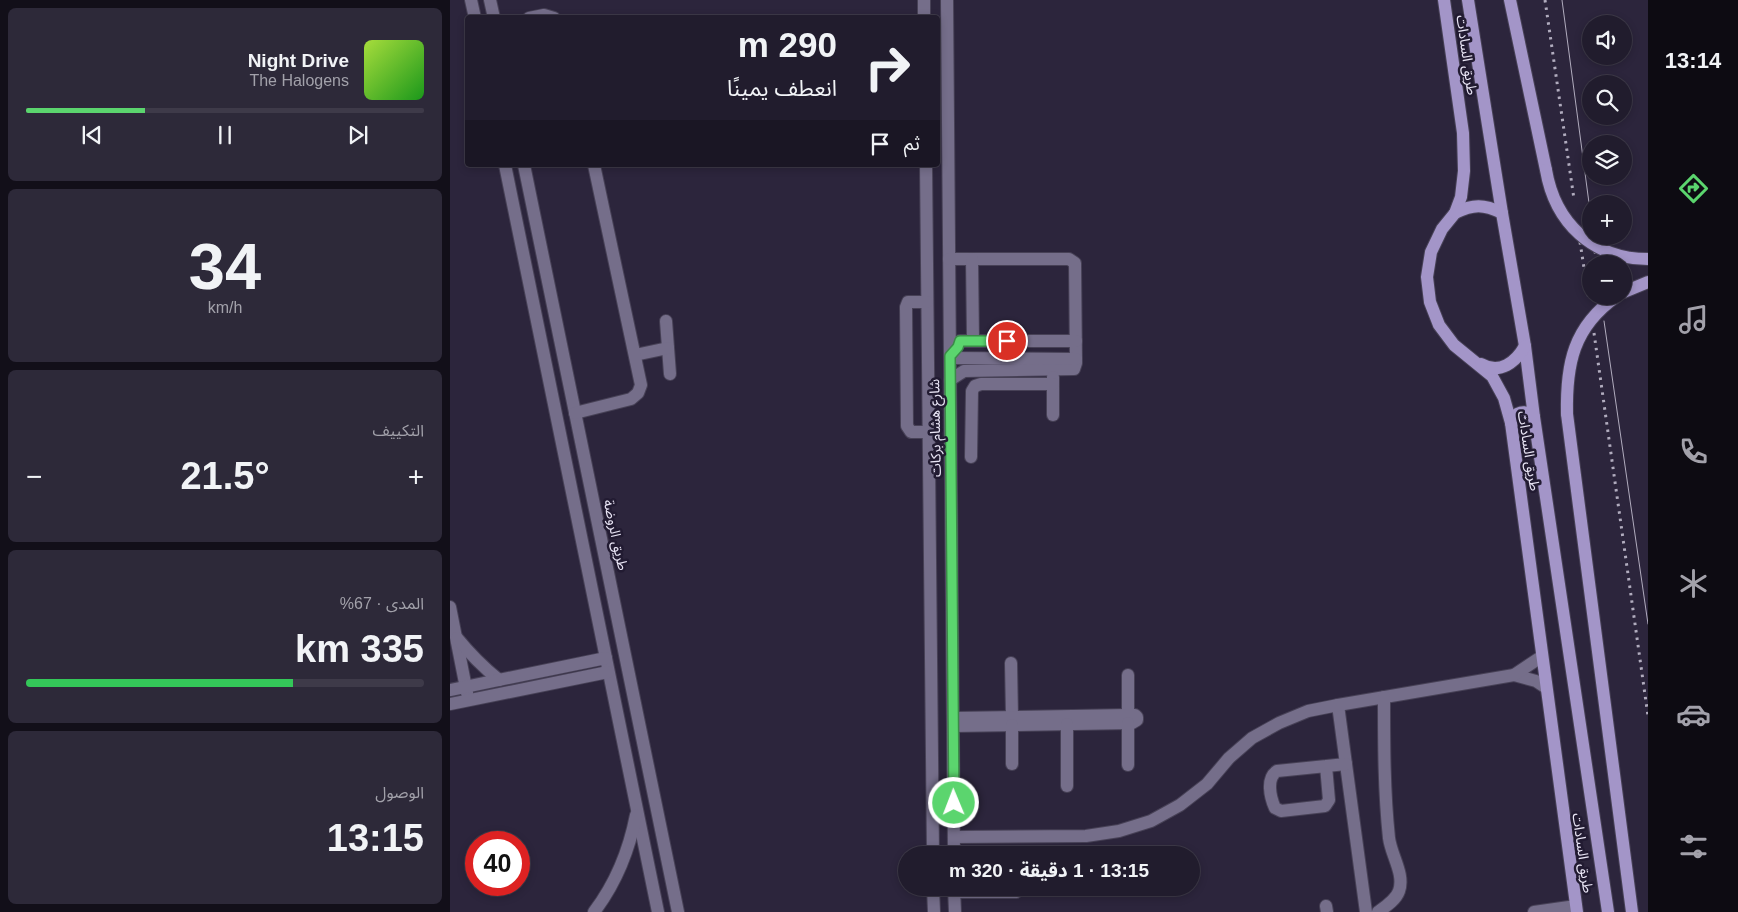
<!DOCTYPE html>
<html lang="ar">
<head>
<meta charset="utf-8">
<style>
	:root { --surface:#211c2d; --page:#2d2939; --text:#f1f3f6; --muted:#a2a1aa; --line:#3e3a49; --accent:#5bd56e }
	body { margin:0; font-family:Arial,"Noto Sans Arabic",sans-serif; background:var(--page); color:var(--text); direction:rtl; height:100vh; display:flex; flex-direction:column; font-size:19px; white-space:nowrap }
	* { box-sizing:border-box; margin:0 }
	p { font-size:16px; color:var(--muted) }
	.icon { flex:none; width:28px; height:28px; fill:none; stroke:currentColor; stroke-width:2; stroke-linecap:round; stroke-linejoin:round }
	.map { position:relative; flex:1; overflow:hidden; direction:ltr }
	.side { display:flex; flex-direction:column; gap:8px; padding:8px; background:#120f19; width:450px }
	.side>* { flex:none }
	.guide { position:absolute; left:15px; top:15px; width:475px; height:152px; border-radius:5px; box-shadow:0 2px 8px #0003,0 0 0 1px var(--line); direction:rtl; background:#211c2d; color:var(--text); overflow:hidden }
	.tools { position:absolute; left:1132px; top:15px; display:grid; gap:10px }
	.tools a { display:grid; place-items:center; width:50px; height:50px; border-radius:50%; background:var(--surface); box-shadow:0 2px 8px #0003,0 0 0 1px var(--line); font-size:25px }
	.speed { position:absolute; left:15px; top:831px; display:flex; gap:10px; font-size:25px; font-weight:700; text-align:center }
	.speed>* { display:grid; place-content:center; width:65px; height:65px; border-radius:50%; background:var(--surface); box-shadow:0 2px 8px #0003,0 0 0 1px var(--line); line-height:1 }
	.speed .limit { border:8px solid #d22; background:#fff; color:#111 }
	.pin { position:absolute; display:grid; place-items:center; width:42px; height:42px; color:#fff; margin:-21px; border:2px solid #fff; border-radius:50%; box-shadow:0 1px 5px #0007 }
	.me { position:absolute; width:55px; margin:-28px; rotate:359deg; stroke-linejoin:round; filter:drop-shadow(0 0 4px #0008) }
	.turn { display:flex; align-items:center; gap:18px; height:105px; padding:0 20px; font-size:22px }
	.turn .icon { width:65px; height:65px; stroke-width:2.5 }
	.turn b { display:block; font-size:35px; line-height:42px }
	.then { display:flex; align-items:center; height:48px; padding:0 20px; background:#0003; gap:10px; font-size:19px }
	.big { font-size:38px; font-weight:700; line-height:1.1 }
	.side .tile { flex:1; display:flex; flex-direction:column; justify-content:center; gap:8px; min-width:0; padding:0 18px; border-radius:8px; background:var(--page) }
	.side .dial { align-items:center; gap:0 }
	.dial b { font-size:65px; line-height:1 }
	.song { display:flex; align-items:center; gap:15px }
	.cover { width:60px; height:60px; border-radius:8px; background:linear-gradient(135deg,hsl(80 70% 55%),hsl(120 70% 35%)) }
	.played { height:5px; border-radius:2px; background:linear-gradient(90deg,var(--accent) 30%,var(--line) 30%) }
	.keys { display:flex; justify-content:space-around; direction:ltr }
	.heat { display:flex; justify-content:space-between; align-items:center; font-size:28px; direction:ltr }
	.charge { height:8px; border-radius:4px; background:linear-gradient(90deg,#34c759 67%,var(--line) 0) }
	.trip { position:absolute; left:448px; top:846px; width:302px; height:50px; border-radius:25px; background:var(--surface); box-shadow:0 2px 8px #0003,0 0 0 1px var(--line); font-weight:700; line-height:50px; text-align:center; direction:rtl }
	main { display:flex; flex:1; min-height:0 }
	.dock { display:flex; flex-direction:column; width:90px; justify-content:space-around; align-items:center; background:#0d0b12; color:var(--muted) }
	.dock .icon { width:35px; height:35px }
	.dock .selected { color:var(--accent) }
	.dock b { font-size:22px; color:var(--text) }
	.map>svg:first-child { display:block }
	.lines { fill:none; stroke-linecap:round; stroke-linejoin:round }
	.minor-casing { stroke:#474156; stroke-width:14 }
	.major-casing { stroke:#474156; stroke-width:14 }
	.minor { stroke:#756e8a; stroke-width:12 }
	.major { stroke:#a395c8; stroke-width:12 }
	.tram { stroke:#b1acbe; stroke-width:1 }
	.rail { stroke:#b1acbe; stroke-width:3; stroke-dasharray:2.5 5; stroke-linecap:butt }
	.major-bridge-casing { stroke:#474156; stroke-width:14; stroke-linecap:butt }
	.major-bridge { stroke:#a395c8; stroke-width:12 }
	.route-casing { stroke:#3b8a48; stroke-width:12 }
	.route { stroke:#5bd56e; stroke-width:9 }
	.labels { text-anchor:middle; stroke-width:5; stroke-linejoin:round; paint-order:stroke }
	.street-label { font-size:14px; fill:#eae6f6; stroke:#221b32 }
</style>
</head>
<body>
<main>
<nav class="dock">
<b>13:14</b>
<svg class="icon selected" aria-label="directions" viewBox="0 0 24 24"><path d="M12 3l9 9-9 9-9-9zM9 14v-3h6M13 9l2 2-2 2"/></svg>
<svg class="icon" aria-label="music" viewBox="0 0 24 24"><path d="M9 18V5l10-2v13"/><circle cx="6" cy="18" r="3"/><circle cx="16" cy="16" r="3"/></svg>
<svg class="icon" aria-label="phone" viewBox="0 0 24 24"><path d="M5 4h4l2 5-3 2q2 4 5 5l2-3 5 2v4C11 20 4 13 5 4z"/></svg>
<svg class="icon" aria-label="climate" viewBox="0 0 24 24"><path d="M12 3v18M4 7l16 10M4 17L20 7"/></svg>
<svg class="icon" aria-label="car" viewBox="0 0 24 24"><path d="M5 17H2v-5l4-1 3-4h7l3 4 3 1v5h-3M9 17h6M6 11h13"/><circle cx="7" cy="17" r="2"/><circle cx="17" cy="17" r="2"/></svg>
<svg class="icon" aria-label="filters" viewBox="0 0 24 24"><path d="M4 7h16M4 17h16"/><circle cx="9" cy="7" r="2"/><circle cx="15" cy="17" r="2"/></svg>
</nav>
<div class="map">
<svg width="1198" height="912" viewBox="0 0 1198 912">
	<rect width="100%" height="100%" fill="#2c253c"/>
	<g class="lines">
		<defs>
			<g id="minor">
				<polyline points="21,0 25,18"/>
				<polyline points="40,0 44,18"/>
				<polyline points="474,0 474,18"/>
				<polyline points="497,0 504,855"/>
				<polyline points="79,18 94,15 104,18"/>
				<polyline points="55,165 208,912"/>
				<polyline points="74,165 228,912"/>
				<polyline points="476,165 483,855"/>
				<polyline points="499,259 619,259 625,263 626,363 624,369 514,371 500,380"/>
				<polyline points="522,259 523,341"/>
				<polyline points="477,302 458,302 456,307 457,426 461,432 479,432"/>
				<polyline points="216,321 220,374"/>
				<polyline points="510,341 626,341"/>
				<polyline points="185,355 218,348"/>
				<polyline points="500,358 626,359"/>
				<polyline points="125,413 181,399 188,393 191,385 144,165"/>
				<polyline points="603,415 603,377"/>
				<polyline points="521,457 522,391 525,386 531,384 603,384"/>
				<polyline points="0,607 17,693"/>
				<path d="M7,638C20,654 33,667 49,680"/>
				<polyline points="561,663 562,717"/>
				<polyline points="1064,675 1086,681 1095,687"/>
				<polyline points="0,690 156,658"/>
				<polyline points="0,704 158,672"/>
				<polyline points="888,705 916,912"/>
				<polyline points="678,715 678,675"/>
				<polyline points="503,718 678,715 685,715 687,717 687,720 682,723 503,726"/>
				<polyline points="678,723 678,765"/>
				<polyline points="562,725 562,764"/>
				<path d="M876,766L879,800L875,806L831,811L825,808C820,797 816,778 827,771L896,764"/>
				<polyline points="617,786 617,724"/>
				<polyline points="504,837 636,836 669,831 701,821 730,805 757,784 779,758 802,738 829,723 858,711 888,705 1064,675 1091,657"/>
				<polyline points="483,888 484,912"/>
				<polyline points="504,888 505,912"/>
				<polyline points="505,892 566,892 571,888"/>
				<polyline points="876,906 877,912"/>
				<path d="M144,912C166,883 179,851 186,815"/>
				<path d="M928,912C935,907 946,900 949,891C955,874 941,855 939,838C934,791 934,744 934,697"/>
				<polyline points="1084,912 1126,906"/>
			</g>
			<g id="major">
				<polyline points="994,0 1013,133 1014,171 1011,197 1005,213 992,229 981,252 977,277 980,302 989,325 1004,345 1042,376 1054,398 1061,423 1127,912"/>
				<polyline points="1018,0 1052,213 1075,346 1084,417 1158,912"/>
				<polyline points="1060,0 1096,170"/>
				<path d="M1005,213C1023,204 1034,204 1052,213"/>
				<polyline points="1174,292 1198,282"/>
				<path d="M1031,364C1050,375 1066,362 1075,346"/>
				<polyline points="1117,414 1182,912"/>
				<path d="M1061,423C1065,411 1075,409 1084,417"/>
			</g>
		</defs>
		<use href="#minor" class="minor-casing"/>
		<use href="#major" class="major-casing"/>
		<use href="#minor" class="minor"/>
		<use href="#major" class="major"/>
		<g class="tram">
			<polyline points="1112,0 1141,218"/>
			<polyline points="1154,321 1198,624"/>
		</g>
		<g class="rail">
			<polyline points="1095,0 1124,199"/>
			<polyline points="1130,242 1139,300"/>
			<polyline points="1145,251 1147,264"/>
			<polyline points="1144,333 1198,716"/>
		</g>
		<defs>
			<g id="major-bridge">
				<path d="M1096,170C1105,223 1143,259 1198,259"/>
				<path d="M1117,414C1116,364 1123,327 1167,296"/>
			</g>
		</defs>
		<use href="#major-bridge" class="major-bridge-casing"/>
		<use href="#major-bridge" class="major-bridge"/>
	</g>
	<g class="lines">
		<defs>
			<polyline id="route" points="504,803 500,356 508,347 510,341 557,341"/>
		</defs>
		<use href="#route" class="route-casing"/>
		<use href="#route" class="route"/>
	</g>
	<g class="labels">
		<g class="street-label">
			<text transform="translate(1017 55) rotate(82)" y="5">طريق السادات</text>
			<text transform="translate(485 428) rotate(-91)" y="5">شارع هشام بركات</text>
			<text transform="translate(1079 451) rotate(81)" y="5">طريق السادات</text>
			<text transform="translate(166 535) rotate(78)" y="5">طريق الروضة</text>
			<text transform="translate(1133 853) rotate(82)" y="5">طريق السادات</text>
		</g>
	</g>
</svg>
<div class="tools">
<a><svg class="icon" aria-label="sound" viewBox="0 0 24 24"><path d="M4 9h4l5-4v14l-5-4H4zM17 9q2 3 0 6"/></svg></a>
<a><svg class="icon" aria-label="search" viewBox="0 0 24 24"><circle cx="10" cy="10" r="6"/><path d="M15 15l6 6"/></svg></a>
<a><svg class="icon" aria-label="layers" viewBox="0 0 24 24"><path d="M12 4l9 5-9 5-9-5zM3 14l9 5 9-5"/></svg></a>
<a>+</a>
<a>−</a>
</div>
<div class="speed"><div class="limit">40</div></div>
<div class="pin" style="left:557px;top:341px;background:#d93025"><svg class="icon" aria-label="arrive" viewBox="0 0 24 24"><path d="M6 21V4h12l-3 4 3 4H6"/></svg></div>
<svg class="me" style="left:504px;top:803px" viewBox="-20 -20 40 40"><circle r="17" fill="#5bd56e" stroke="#fff" stroke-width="3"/><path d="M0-11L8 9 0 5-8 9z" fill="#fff"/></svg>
<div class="trip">13:15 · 1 دقيقة · 320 m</div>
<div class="guide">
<div class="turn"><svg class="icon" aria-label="right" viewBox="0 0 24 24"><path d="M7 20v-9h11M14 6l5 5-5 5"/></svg><div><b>290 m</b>انعطف يمينًا</div></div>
<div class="then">ثم<svg class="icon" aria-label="arrive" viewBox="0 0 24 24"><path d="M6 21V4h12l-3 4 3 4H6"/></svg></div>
</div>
</div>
<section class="side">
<div class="tile">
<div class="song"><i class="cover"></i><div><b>Night Drive</b><p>The Halogens</p></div></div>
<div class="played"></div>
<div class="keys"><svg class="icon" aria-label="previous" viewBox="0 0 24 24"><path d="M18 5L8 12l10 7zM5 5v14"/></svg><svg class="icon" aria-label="pause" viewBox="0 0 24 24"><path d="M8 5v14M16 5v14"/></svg><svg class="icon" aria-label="next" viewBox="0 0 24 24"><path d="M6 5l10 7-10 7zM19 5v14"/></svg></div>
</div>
<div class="tile dial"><b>34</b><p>km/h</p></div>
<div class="tile"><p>التكييف</p>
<div class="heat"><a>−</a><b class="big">21.5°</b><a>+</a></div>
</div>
<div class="tile"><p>المدى · 67%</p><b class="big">335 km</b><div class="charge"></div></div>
<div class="tile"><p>الوصول</p><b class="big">13:15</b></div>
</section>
</main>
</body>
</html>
